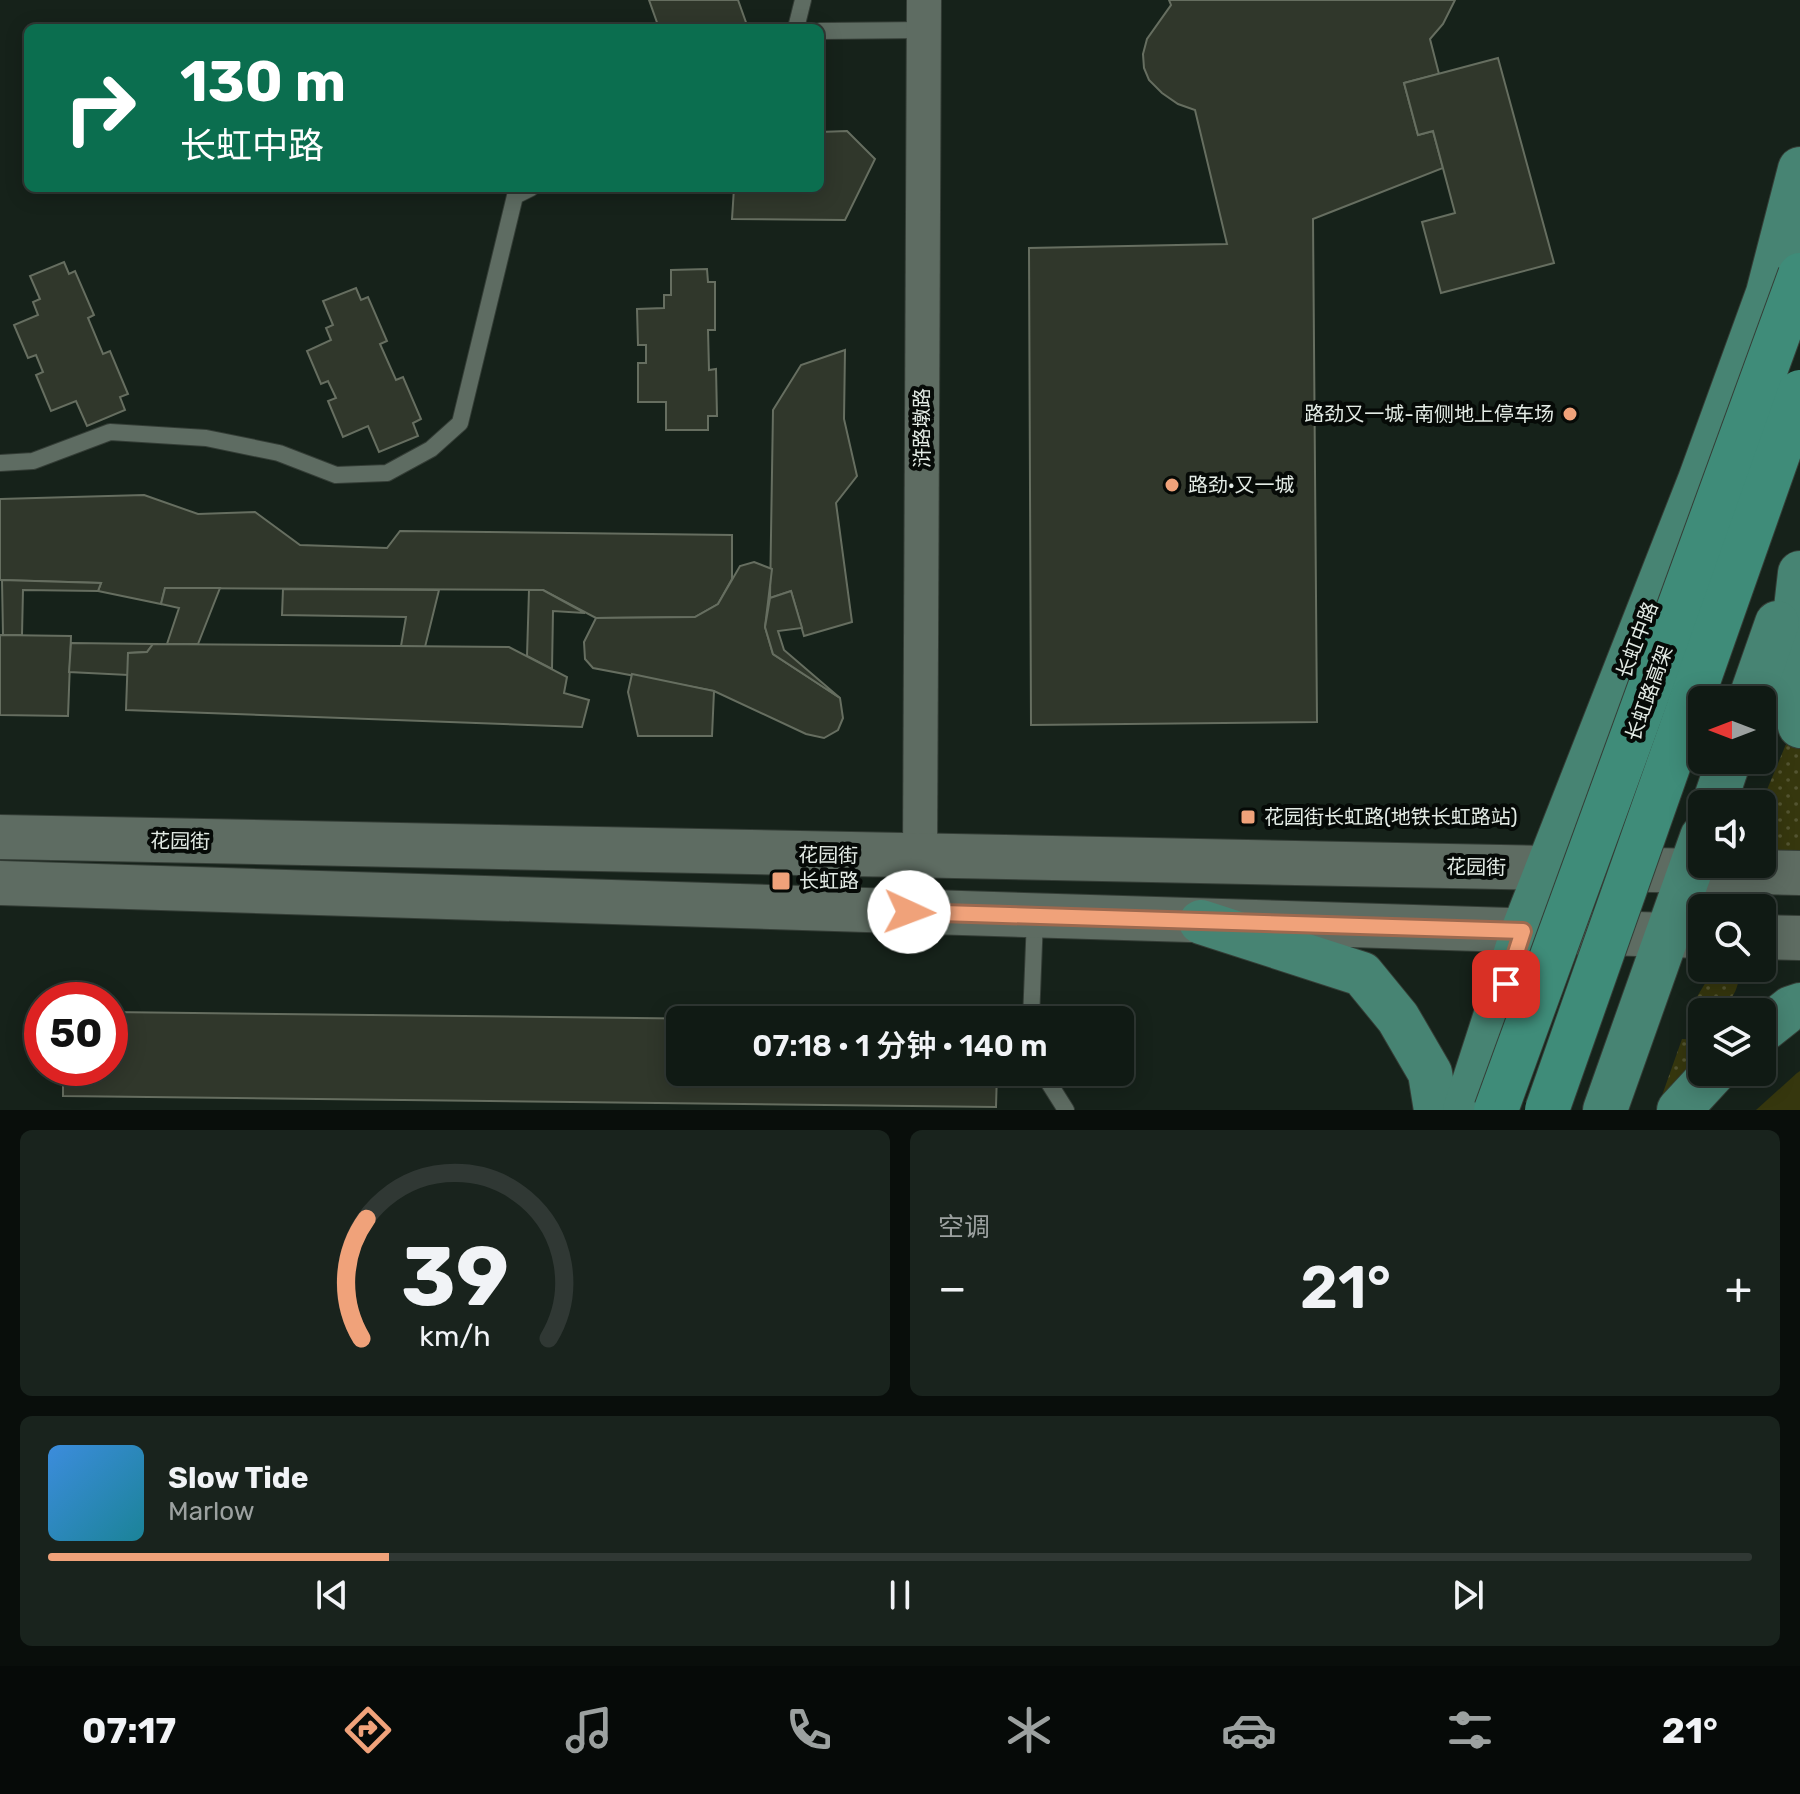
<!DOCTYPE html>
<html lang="zh">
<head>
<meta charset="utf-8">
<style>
	:root { --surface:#101a14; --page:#19231d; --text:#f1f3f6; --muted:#9ca1a0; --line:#303834; --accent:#f0a27a }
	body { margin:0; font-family:Rubik,"Noto Sans SC",sans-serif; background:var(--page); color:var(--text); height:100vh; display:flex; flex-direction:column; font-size:30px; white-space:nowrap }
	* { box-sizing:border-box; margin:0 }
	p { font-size:26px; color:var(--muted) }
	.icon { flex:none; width:44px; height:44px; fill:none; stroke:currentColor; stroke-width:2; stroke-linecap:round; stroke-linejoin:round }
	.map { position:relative; height:1110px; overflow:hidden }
	.drawer { display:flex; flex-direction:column; gap:20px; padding:20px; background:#090e0b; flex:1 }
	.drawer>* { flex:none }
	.banner { position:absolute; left:24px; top:24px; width:800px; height:168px; border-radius:12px; box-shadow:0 4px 20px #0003,0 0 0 2px var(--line); background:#0b6e4f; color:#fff; overflow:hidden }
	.needle { width:52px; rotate:270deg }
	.tools { position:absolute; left:1688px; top:686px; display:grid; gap:16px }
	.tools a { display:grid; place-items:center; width:88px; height:88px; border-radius:12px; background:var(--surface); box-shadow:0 4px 20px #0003,0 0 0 2px var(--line); font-size:40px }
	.speed { position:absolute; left:24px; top:982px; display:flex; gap:16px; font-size:40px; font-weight:700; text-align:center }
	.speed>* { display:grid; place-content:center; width:104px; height:104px; border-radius:50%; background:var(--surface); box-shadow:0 4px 20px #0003,0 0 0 2px var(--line); line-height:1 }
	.speed .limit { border:12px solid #d22; background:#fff; color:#111 }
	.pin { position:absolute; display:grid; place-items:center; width:68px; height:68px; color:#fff; margin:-34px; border-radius:16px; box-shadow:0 4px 12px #0006 }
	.me { position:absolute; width:88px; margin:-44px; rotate:92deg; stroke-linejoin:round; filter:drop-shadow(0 0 6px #0008) }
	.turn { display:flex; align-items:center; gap:28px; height:168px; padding:0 24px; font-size:36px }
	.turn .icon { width:104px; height:104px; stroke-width:2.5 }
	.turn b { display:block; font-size:56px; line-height:68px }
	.big { font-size:60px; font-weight:600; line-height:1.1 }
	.drawer .tile { flex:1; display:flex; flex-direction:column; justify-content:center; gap:12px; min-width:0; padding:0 28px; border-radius:12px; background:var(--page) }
	.drawer .dial { align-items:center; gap:0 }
	.dial svg { height:208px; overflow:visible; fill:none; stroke:var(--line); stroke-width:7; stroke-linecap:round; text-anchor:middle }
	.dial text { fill:var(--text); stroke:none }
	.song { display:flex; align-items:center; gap:24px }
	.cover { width:96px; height:96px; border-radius:12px; background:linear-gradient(135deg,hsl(210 70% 55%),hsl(190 70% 35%)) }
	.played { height:8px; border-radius:4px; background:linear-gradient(90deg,var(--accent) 20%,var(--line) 20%) }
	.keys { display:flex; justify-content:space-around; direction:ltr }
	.heat { display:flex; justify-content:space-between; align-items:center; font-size:44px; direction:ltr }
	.drawer .tiles { flex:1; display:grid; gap:20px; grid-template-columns:1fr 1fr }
	.tile:last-child { grid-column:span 2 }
	.trip { position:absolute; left:666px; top:1006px; width:468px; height:80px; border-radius:12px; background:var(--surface); box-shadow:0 4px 20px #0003,0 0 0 2px var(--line); font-weight:600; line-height:80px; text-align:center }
	.dock { display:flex; height:128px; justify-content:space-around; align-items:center; background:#060a08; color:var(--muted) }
	.dock .icon { width:56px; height:56px }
	.dock .active { color:var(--accent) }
	.dock b { font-size:36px; color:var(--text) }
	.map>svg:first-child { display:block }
	.grass { fill:url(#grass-dots) }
	.green { fill:#36370e }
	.building { fill:#30372b; stroke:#666e60; stroke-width:2 }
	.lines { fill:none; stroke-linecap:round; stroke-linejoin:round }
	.service-casing { stroke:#343d36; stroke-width:18 }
	.minor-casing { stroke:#343d36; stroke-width:36 }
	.secondary-casing { stroke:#343d36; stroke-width:46 }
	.primary-casing { stroke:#343d36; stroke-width:46 }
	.service { stroke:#5e6c62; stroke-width:16 }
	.minor { stroke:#5e6c62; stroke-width:34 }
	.secondary { stroke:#5e6c62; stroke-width:44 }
	.primary { stroke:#478473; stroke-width:44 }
	.trunk-bridge-casing { stroke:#343d36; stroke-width:46; stroke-linecap:butt }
	.trunk-bridge { stroke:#3f8c79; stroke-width:44 }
	.route-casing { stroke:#9c694f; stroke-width:20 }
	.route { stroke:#f0a27a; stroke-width:14 }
	.poi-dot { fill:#f0a27a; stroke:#060a07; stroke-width:3 }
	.labels { text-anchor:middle; stroke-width:8; stroke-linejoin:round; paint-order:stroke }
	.poi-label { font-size:20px; fill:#e3ebe5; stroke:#060a07; text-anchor:start }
	.street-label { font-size:20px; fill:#e3ebe5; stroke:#060a07 }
</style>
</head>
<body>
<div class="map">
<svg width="1800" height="1110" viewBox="0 0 1800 1110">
	<defs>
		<pattern id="grass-dots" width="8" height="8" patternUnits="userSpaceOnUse" patternTransform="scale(2)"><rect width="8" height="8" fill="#36370e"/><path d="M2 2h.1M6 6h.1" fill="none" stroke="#535431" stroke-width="1.8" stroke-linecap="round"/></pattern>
	</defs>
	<rect width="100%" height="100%" fill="#16221a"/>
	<g class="grass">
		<polygon points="1794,725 1800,738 1800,864 1762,862 1761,804"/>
		<path d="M1719,968H1742C1733,1004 1734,1001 1698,1006L1695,1000L1712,972Z"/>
		<polygon points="1682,1039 1702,1040 1702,1069 1659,1104"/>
	</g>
	<polygon class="green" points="1800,1071 1800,1110 1756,1110 1797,1073"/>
	<g class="building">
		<polygon points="649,0 738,0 748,28 659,28"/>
		<polygon points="1169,0 1455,0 1443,24 1430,39 1439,74 1404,83 1418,135 1433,131 1443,168 1313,219 1317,722 1031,725 1029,248 1227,244 1195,110 1178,104 1162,93 1149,80 1144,68 1143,54 1147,39 1171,5"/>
		<polygon points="1498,58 1554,263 1441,293 1422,222 1455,213 1433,131 1418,135 1404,83"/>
		<polygon points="847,131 875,159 845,220 732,219 734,188 820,188 820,132"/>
		<polygon points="64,262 69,274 75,271 94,315 88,318 103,354 110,351 128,394 120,397 125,410 87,426 76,401 51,411 36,375 43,372 36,355 28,358 14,325 38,315 33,302 40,299 30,276"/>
		<polygon points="707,269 708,282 715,282 715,330 708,330 709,370 716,369 717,416 708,416 708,430 666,430 666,402 638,402 638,363 646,363 646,345 638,345 637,309 664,308 664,295 671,295 671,270"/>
		<polygon points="356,288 361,300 368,297 387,341 380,344 396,380 403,377 421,419 413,423 418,436 379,452 368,426 343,437 328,401 336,398 328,381 321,384 307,351 331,340 326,328 333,325 323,301"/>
		<polygon points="845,350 844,419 857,476 836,503 852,622 804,636 791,591 770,598 773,410 801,365"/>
		<polygon points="144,495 198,514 255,512 300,545 387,548 400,531 732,535 732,579 718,604 695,617 596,618 543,590 165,588 161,604 98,591 101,583 0,580 0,499"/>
		<polygon points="754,562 772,569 765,627 773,654 840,698 843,718 838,730 824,738 806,734 714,691 593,668 585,659 584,642 596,618 695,617 718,604 740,566"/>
		<polygon points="2,580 101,583 98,591 23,590 22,635 3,635"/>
		<polygon points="165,588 220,588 198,644 167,644 179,608 161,604"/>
		<polygon points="283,589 439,590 425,647 401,646 406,617 282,615"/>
		<polygon points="529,590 543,590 585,613 553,611 552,669 527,656"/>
		<polygon points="791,591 802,628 778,631 784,650 840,698 773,654 765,627 770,598"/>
		<polygon points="0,635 71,636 68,716 0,715"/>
		<polygon points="71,643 153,644 147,652 128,653 128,675 69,672"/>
		<polygon points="153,644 509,647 567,677 564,693 589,700 582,727 126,710 128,653 147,652"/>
		<polygon points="632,674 714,691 712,736 638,736 628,692"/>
		<polygon points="110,1012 811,1020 680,1020 680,1072 997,1072 996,1107 63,1096 63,1068 110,1068"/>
	</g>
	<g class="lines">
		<defs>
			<g id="service">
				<polyline points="796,28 803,0"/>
				<polyline points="820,31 924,30"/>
				<polyline points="0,463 33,461 110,432 206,438 279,453 336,475 387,473 431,449 460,423 515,196 531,188"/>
				<polyline points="1031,1020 1035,918"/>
				<polyline points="1042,1072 1066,1110"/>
			</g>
			<polyline id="minor" points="920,857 924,0"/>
			<g id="secondary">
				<polyline points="0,837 1800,873"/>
				<polyline points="0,883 1702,936"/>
				<polyline points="1762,937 1800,938"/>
			</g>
			<g id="primary">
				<polyline points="1800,573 1788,678 1800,726"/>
				<polyline points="1750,700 1777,623"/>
				<polyline points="1714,804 1729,760"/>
				<polyline points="1201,922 1362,974 1398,1018 1430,1073 1436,1110"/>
				<polyline points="1762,1031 1791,1008 1800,1005"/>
				<polyline points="1465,1110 1523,931 1700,480 1768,293 1800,169"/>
				<polyline points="1605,1110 1702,837"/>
				<polyline points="1679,1110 1714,1072"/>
			</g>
		</defs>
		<use href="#service" class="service-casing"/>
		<use href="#minor" class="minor-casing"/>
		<use href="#secondary" class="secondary-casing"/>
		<use href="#primary" class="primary-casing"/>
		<use href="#service" class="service"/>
		<use href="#minor" class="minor"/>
		<use href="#secondary" class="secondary"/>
		<use href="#primary" class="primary"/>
		<defs>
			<g id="trunk-bridge">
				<polyline points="1496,1110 1800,275"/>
				<polyline points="1547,1110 1800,392"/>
			</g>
		</defs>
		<use href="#trunk-bridge" class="trunk-bridge-casing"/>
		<use href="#trunk-bridge" class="trunk-bridge"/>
	</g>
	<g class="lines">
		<defs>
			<polyline id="route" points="909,912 1523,931 1506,984"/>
		</defs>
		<use href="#route" class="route-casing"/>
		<use href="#route" class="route"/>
	</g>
	<g class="poi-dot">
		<circle cx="1570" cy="414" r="8"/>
		<circle cx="1172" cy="485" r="8"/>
		<rect x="1240" y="809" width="16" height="16" rx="4"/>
		<rect x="771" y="871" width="20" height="20" rx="4"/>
	</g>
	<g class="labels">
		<g class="poi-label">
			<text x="1554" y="421" text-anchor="end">路劲又一城-南侧地上停车场</text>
			<text x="1188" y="492">路劲·又一城</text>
			<text x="1264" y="824">花园街长虹路(地铁长虹路站)</text>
			<text x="799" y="888">长虹路</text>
		</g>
		<g class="street-label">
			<text transform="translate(922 428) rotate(-90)" y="7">浒路墩路</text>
			<text transform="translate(1637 640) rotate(-69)" y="7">长虹中路</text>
			<text transform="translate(1649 693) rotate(-70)" y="7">长虹路高架</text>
			<text transform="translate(180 841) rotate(1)" y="7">花园街</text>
			<text transform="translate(828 855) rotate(1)" y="7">花园街</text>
			<text transform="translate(1476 867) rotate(1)" y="7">花园街</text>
		</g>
	</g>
</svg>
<div class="tools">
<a><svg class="needle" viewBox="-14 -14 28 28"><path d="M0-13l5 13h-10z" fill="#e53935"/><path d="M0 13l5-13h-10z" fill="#9ca1a0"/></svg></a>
<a><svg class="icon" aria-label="sound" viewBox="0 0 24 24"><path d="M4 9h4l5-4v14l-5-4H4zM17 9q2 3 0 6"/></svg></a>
<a><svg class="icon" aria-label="search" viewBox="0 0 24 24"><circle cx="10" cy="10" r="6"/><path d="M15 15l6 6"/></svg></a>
<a><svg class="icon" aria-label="layers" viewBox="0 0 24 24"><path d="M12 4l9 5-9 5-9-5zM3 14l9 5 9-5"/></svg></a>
</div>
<div class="speed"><div class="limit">50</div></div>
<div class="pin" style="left:1506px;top:984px;background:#d93025"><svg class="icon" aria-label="arrive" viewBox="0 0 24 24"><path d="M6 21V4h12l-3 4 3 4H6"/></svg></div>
<svg class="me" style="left:909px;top:912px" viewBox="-20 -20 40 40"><circle r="19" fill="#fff"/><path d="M0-13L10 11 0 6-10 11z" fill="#f0a27a"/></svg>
<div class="trip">07:18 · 1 分钟 · 140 m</div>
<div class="banner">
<div class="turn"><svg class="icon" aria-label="right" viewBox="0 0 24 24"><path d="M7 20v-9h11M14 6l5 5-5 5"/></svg><div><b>130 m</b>长虹中路</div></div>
</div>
</div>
<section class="drawer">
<div class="tiles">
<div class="tile dial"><svg viewBox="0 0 100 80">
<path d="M14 69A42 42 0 1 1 86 69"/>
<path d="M14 69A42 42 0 0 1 16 23" stroke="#f0a27a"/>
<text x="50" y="56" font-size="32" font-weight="700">39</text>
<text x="50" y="72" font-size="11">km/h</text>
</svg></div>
<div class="tile"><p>空调</p>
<div class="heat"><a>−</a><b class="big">21°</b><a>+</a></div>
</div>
<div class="tile">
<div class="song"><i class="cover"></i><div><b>Slow Tide</b><p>Marlow</p></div></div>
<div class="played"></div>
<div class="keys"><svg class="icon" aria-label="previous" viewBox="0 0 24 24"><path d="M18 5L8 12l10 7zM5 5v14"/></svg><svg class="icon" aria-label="pause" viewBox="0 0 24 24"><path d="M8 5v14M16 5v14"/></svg><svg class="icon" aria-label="next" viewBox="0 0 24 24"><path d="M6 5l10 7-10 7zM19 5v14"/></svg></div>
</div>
</div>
</section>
<nav class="dock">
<b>07:17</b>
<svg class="icon active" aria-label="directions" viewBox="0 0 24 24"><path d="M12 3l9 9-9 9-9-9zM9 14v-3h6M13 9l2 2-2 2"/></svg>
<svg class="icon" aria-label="music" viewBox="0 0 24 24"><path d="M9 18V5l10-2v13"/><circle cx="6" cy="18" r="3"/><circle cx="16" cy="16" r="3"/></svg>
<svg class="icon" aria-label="phone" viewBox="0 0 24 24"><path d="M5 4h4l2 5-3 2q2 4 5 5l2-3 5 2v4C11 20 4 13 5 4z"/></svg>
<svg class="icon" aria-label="climate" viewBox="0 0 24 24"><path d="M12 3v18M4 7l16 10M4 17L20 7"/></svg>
<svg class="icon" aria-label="car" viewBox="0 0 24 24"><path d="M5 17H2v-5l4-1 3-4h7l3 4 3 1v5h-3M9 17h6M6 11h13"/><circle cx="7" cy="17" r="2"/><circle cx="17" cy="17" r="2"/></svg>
<svg class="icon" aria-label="filters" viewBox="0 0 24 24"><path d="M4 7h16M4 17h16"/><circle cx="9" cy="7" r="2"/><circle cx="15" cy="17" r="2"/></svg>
<b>21°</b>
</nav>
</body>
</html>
